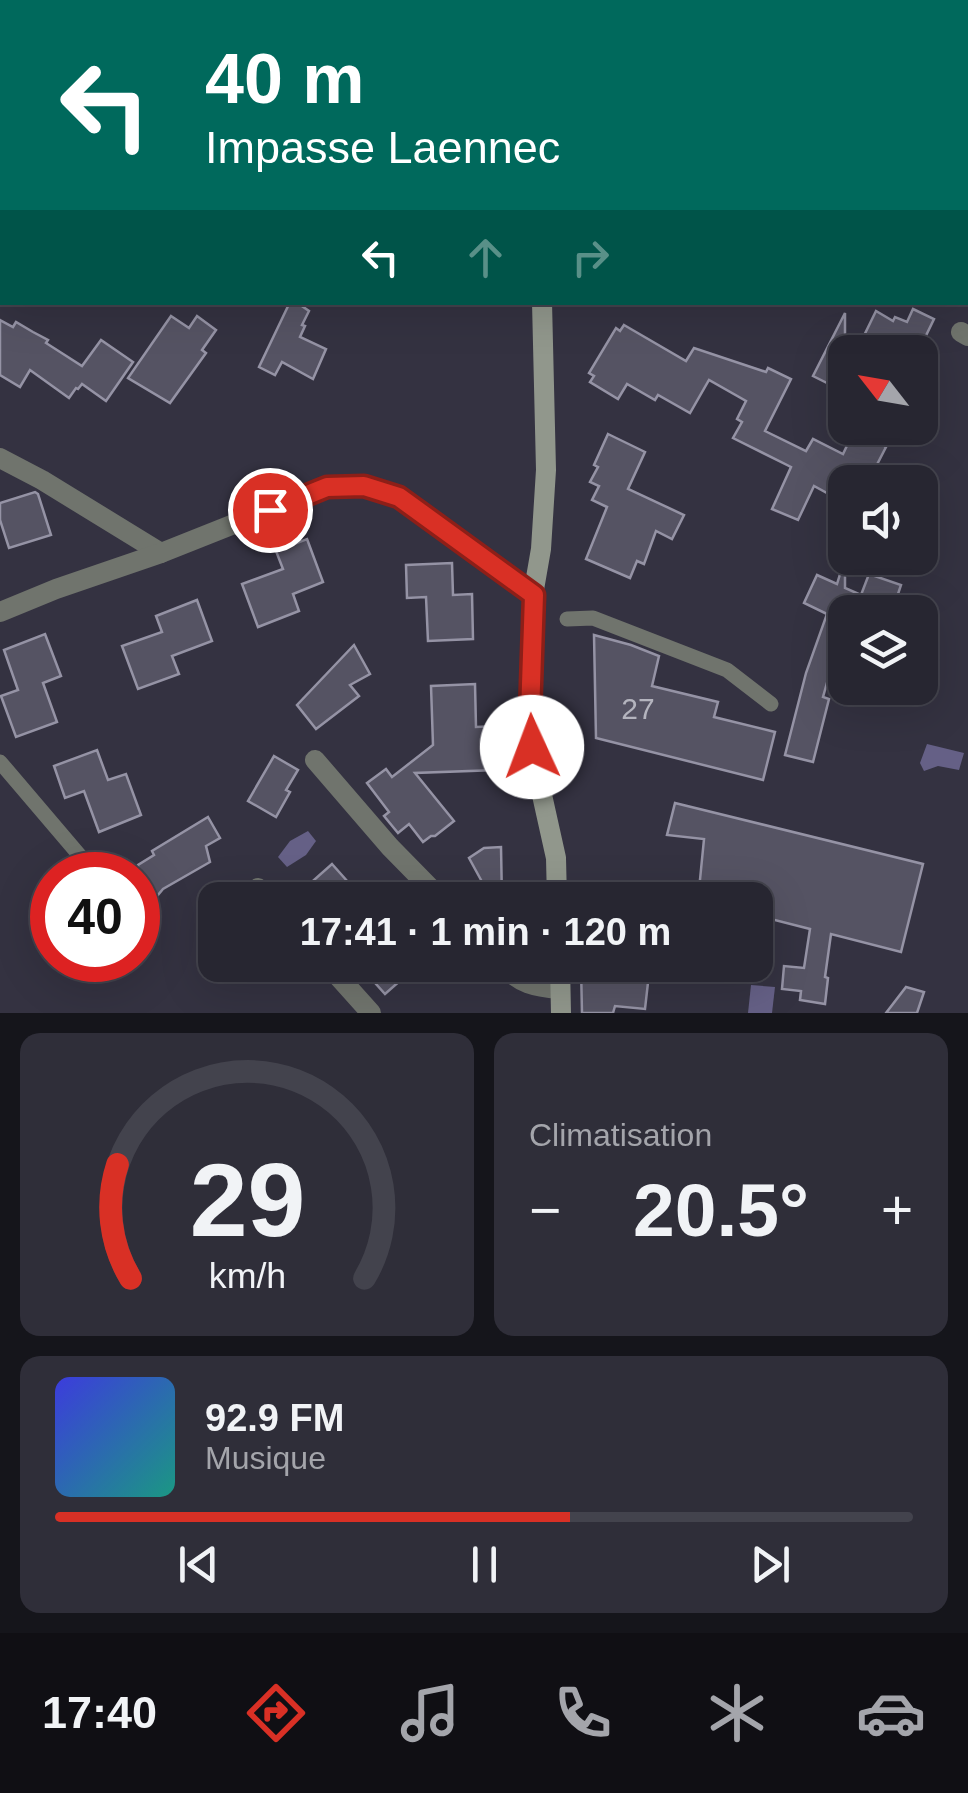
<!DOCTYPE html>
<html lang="fr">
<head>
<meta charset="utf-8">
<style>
	:root { --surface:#272631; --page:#2f2e39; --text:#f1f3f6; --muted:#a4a5ab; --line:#43434d; --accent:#d93025 }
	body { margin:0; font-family:Arial,sans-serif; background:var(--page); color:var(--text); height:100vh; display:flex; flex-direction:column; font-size:38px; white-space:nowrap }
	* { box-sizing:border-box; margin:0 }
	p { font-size:32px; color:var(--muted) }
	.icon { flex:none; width:55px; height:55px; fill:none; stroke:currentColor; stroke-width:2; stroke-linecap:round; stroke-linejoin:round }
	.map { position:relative; height:1013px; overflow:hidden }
	.panel { display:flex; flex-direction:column; gap:20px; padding:20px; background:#15151b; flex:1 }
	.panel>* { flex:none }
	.banner { position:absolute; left:0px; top:0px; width:970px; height:305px; box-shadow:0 10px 40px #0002,0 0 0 2px var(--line); background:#00695c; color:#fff; overflow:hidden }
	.needle { width:65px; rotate:301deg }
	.controls { position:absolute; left:828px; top:335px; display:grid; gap:20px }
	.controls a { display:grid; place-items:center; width:110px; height:110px; border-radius:20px; background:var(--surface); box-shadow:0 10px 40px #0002,0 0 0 2px var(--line); font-size:50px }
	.speed { position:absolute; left:30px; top:852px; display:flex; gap:20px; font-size:50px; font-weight:700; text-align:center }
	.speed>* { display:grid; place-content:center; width:130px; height:130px; border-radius:50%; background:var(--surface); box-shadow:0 10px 40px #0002,0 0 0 2px var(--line); line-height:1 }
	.speed .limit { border:15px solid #d22; background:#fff; color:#111 }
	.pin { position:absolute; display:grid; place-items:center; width:85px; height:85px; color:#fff; margin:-42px; border:5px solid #fff; border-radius:50%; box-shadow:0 2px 10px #0007 }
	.me { position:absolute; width:110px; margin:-55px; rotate:358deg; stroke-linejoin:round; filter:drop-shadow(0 0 8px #0008) }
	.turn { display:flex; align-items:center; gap:35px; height:210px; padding:0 40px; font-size:45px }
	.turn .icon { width:130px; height:130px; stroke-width:2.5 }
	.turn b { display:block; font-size:70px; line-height:85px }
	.lanes { display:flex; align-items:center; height:95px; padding:0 40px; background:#0003; justify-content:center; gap:50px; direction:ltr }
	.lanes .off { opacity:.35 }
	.big { font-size:75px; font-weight:700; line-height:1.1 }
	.panel .tile { flex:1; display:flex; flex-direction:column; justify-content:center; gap:15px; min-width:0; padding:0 35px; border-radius:20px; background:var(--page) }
	.panel .dial { align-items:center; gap:0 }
	.dial svg { height:260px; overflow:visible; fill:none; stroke:var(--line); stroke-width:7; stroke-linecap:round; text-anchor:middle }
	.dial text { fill:var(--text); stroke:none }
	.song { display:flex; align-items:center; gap:30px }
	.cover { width:120px; height:120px; border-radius:15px; background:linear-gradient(135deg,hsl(240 70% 55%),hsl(170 70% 35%)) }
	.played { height:10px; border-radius:5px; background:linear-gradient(90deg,var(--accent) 60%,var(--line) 60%) }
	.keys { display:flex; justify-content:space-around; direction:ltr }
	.heat { display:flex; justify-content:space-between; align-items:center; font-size:55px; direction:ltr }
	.panel .tiles { flex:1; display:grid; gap:20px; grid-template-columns:1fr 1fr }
	.tile:last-child { grid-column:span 2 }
	.trip { position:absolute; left:198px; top:882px; width:575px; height:100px; border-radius:20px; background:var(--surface); box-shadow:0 10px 40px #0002,0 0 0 2px var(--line); font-weight:700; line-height:100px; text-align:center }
	.dock { display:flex; height:160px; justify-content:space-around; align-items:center; background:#100f14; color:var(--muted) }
	.dock .icon { width:70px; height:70px }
	.dock .active { color:var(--accent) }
	.dock b { font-size:45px; color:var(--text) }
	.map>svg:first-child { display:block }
	.water { fill:#656086 }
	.building { fill:#555363; stroke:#9593a5; stroke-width:2.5 }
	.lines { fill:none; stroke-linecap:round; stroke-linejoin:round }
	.lane { stroke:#70746d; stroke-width:15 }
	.street { stroke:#70746d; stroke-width:20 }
	.secondary { stroke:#91978c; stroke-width:20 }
	.route-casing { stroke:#8d1f18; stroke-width:25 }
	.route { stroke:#d93025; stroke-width:18 }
	.labels { text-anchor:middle; stroke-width:10; stroke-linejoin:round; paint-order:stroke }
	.number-label { font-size:30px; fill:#b4b4be }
</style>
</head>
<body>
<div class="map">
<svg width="968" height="1013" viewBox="0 0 968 1013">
	<rect width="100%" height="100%" fill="#343241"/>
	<g class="water">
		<polygon points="927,744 964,753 959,770 938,766 924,771 920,763"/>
		<polygon points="308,831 316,841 306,855 287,867 278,857 290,841"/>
		<polygon points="751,985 775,987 772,1013 748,1013"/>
	</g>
	<g class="building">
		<polygon points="290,302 296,302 309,311 302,325 305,326 300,337 326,349 313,379 282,362 275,375 259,367"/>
		<polygon points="913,309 934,319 918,352 856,352 876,311 893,321 895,317 907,322"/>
		<polygon points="845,313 845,392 813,376"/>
		<polygon points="171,316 189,328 197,316 216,330 202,350 206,353 170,403 128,378"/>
		<polygon points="0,320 13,327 16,322 33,332 48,340 46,343 82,366 101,340 133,362 106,401 82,384 78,389 76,388 69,398 30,370 20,387 0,375"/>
		<polygon points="624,325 686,361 694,348 766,372 768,368 791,379 765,431 806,451 813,439 843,454 854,431 886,447 868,482 840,482 834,479 827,493 814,486 798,520 772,509 791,467 733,438 742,422 737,419 746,401 709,380 690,413 658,395 655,400 627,384 618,399 590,382 594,376 589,373 616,328 620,331"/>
		<polygon points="608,434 645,452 628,489 684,515 672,539 656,531 644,564 637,561 630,578 586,559 607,507 592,500 599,486 590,482 598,467 594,465"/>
		<polygon points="35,492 38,494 51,535 9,548 0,520 0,503"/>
		<polygon points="307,539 323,582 293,594 299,611 258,627 242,584 283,569 276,551"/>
		<polygon points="452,563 453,595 472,594 473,639 428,641 426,597 407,598 406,565"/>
		<polygon points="841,571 845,572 845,588 861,595 869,574 901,585 893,609 900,612 845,612 845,645 838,644 823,697 829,699 813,762 785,755 806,673 827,614 804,603 817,575 837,584"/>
		<polygon points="197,600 212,641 172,656 179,674 138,689 122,646 162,632 156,616"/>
		<polygon points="45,634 61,676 43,683 57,722 16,737 1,696 18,690 4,650"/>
		<polygon points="594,635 631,645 659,656 652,686 718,702 714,717 775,732 763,780 596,738"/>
		<polygon points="354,645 370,674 350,685 359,696 316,729 297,705"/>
		<polygon points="475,684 476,727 496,726 497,770 415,773 454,821 435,836 431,836 423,842 409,824 398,833 384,816 389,812 367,783 386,769 392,777 433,745 431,686"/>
		<polygon points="97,750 108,780 126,774 141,815 99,832 84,791 65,798 54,766"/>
		<polygon points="274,756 298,770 286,790 290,792 276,817 248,801"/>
		<polygon points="675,803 923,864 901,952 831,934 825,977 828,978 825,1004 800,1000 801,991 782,989 784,966 804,968 810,929 755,915 755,900 698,900 704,839 667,835"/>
		<polygon points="208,817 220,838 206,846 210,862 163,889 138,919 138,865 154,855 152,851"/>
		<polygon points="501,847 502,900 492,900 469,858 484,848"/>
		<polygon points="332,864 364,900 318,900 306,887"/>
		<polygon points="359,965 418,965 385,994"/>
		<polygon points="611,965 650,965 645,1009 615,1006 613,1013 582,1013 581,967 611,970"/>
		<polygon points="906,987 924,992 917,1013 886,1013"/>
	</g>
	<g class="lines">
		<g class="lane">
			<polyline points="567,619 593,618 727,670 771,704"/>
			<polyline points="0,762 92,870"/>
		</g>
		<g class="street">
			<polyline points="961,332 968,336"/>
			<polyline points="0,458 42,480 161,553"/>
			<polyline points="0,612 56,589 161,553 327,487 364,486 399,497 486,558 533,595"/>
			<polyline points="315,760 390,847 442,900"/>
			<polyline points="258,888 269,900"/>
			<polyline points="328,965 371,1013"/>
			<path d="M503,965C519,984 535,987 560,989"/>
		</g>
		<g class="secondary">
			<polyline points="534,0 535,2"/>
			<polyline points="542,302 546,470 541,549 533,595 530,714 536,768 556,858 557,900"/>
			<polyline points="560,965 561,1013"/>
		</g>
	</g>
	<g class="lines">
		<defs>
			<polyline id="route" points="270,510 327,487 364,486 399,497 534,595 530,714 532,747"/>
		</defs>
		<use href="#route" class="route-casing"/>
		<use href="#route" class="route"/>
	</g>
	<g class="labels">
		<g class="number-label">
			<text x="638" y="719">27</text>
		</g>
	</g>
</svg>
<div class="controls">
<a><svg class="needle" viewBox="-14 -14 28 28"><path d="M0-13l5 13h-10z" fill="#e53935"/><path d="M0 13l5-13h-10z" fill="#a4a5ab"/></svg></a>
<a><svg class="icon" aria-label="sound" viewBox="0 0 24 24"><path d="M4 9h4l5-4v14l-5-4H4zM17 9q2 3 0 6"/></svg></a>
<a><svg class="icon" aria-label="layers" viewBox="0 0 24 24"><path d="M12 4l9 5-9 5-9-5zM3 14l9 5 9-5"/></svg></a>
</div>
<div class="speed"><div class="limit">40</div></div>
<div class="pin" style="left:270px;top:510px;background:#d93025"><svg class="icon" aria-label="arrive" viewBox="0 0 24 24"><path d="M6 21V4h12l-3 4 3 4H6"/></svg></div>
<svg class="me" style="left:532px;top:747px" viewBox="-20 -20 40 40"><circle r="19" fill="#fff"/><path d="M0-13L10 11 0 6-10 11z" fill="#d93025"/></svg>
<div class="trip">17:41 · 1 min · 120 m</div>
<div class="banner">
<div class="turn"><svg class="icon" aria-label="left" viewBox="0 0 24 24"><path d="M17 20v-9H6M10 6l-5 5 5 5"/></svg><div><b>40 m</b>Impasse Laennec</div></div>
<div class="lanes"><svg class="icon" aria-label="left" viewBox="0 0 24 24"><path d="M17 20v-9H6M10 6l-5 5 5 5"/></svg><svg class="icon off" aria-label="ahead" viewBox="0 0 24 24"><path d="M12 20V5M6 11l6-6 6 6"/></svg><svg class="icon off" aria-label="right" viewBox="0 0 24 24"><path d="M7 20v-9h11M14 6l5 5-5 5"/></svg></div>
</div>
</div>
<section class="panel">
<div class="tiles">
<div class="tile dial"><svg viewBox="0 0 100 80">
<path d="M14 69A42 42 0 1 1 86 69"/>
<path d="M14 69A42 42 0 0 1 10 34" stroke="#d93025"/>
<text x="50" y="56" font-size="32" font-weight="700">29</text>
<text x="50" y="72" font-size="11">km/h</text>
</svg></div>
<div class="tile"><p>Climatisation</p>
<div class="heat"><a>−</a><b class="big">20.5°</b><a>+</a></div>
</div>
<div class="tile">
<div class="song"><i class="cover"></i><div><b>92.9 FM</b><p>Musique</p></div></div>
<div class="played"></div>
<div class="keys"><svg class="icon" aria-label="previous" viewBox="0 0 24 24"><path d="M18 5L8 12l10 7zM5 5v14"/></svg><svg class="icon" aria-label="pause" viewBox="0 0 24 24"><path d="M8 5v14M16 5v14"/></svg><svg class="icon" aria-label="next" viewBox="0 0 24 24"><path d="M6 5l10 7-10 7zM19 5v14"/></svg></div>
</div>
</div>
</section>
<nav class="dock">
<b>17:40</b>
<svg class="icon active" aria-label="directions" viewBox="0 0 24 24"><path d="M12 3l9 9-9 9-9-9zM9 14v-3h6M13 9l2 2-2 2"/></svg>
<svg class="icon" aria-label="music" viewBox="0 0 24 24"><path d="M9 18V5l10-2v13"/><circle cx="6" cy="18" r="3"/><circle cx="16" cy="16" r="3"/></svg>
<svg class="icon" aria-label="phone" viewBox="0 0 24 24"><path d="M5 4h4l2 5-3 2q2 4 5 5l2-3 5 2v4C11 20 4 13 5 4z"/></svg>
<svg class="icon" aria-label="climate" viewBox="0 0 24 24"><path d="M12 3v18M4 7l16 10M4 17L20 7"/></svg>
<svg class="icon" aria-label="car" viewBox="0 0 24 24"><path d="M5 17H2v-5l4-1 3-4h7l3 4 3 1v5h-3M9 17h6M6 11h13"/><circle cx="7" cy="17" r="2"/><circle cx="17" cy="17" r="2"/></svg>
</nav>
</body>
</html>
